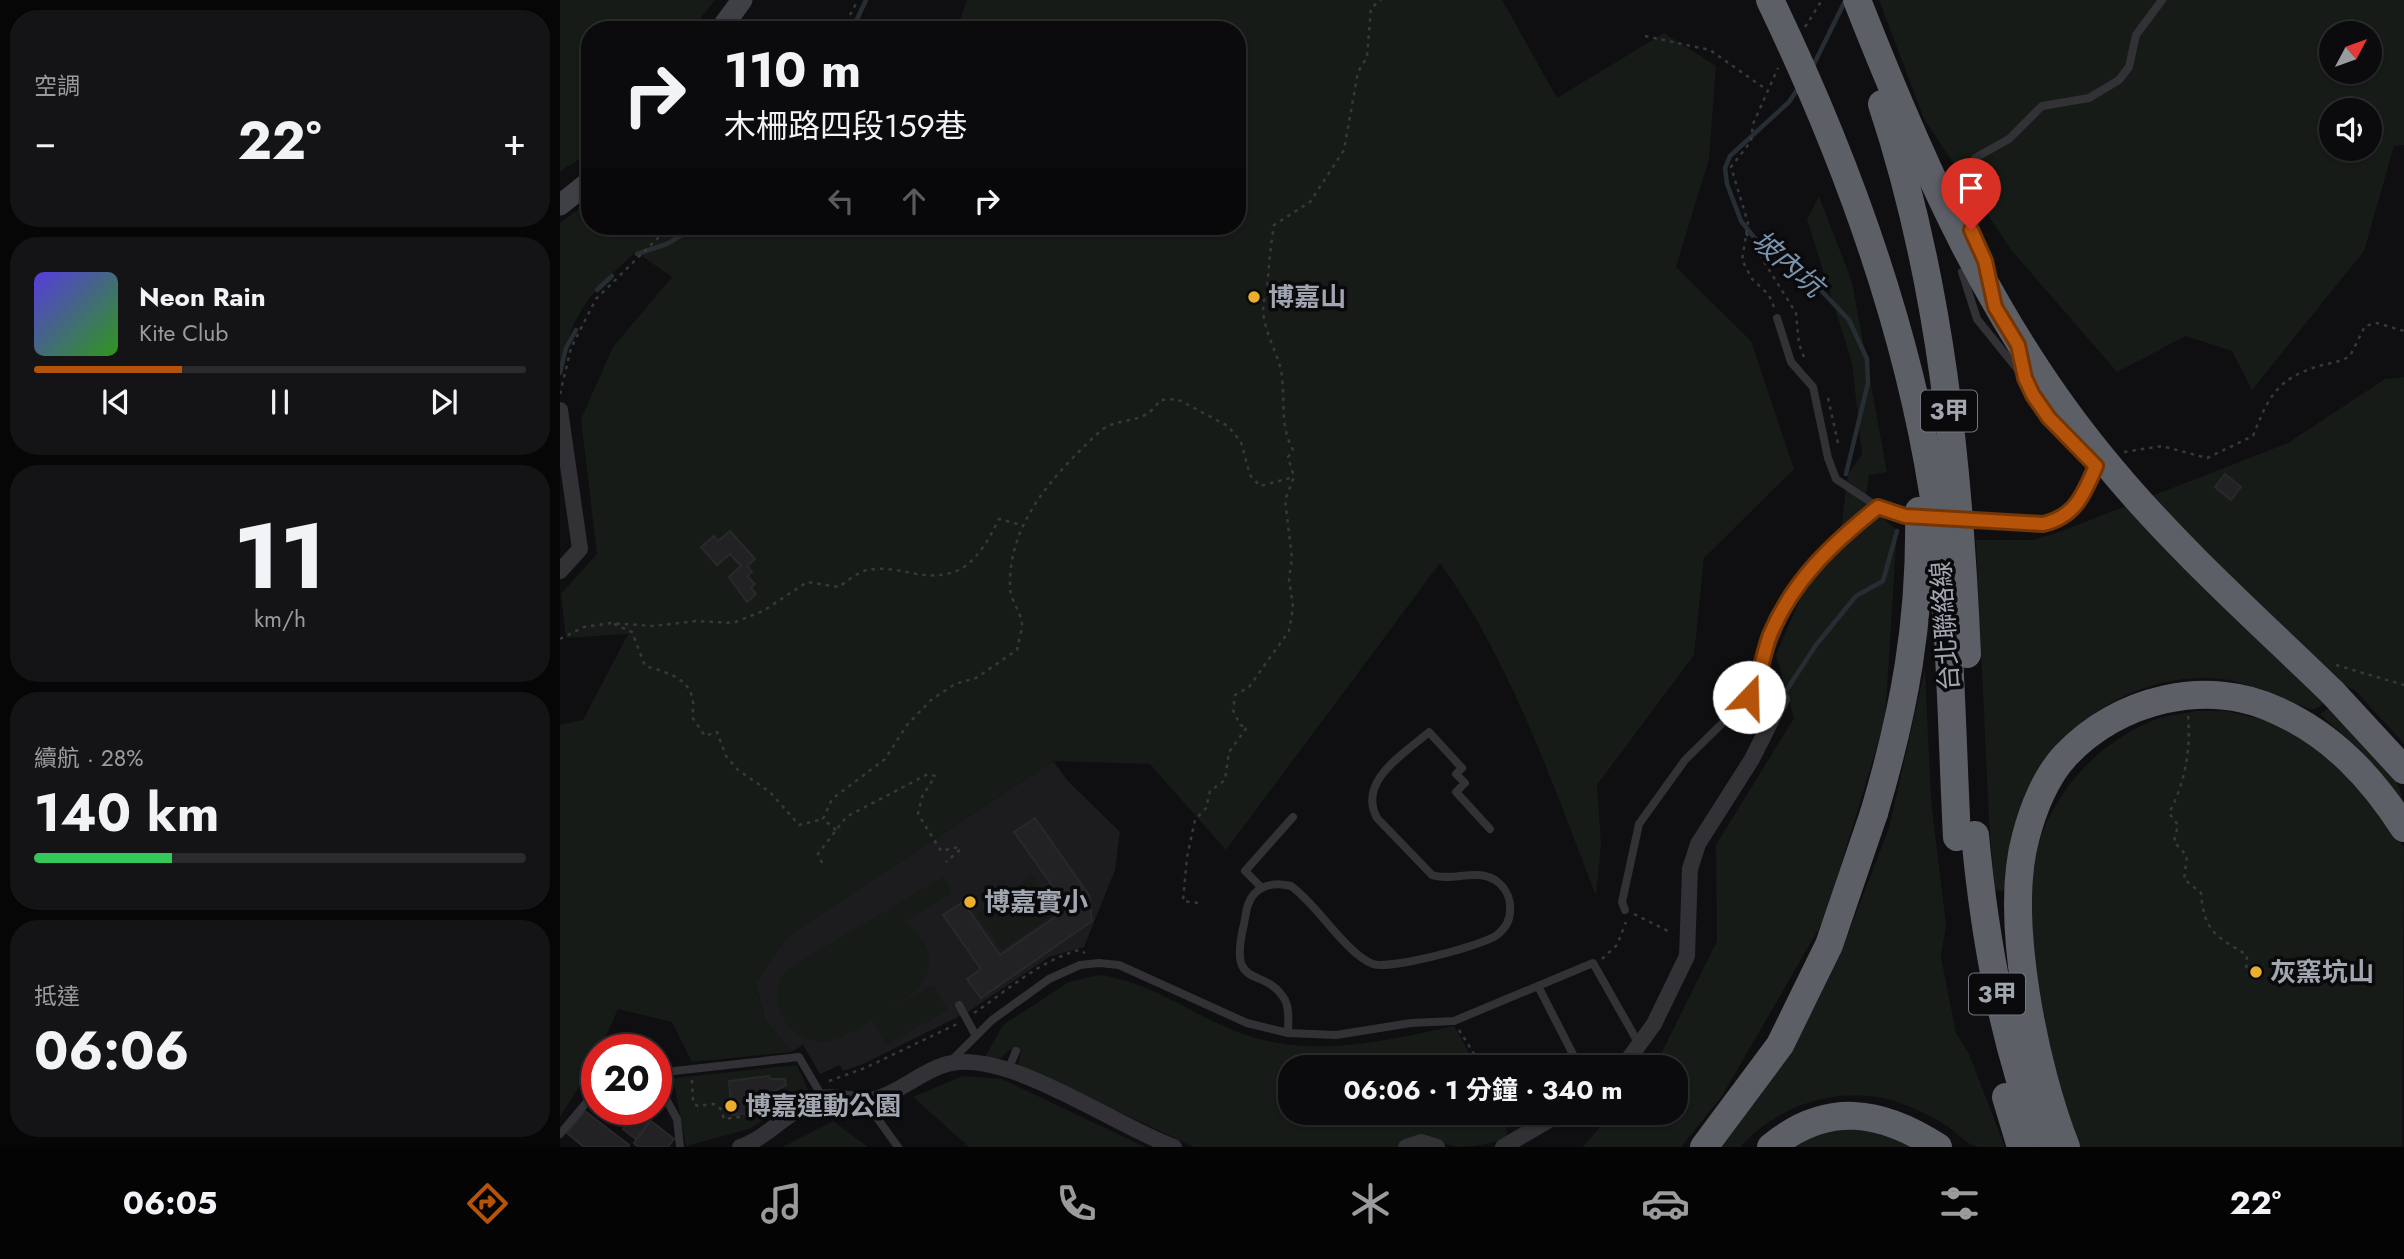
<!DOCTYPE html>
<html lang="zh-TW">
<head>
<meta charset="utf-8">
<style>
	:root { --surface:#0b0b0d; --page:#141416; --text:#f1f3f6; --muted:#9a9b9d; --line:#2b2b2e; --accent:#b45309 }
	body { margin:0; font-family:Jost,"Noto Sans TC",sans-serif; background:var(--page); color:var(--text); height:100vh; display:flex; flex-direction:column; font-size:26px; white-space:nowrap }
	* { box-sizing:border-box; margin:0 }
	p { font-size:23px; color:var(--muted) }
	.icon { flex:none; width:38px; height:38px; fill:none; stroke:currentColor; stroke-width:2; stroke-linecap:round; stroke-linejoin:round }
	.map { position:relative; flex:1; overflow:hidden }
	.details { display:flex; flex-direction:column; gap:10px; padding:10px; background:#060607; width:560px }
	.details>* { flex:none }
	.top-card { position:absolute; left:21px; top:21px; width:665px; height:214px; border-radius:28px; box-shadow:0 2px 5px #0004,0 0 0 2px var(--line); background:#0b0b0d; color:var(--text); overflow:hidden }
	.needle { width:46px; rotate:49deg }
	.controls { position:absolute; left:1759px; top:21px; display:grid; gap:14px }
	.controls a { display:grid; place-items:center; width:63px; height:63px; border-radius:50%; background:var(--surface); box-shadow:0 2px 5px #0004,0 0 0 2px var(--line); font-size:35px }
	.speed { position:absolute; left:21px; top:1034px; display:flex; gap:14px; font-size:35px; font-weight:700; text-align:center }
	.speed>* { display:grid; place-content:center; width:91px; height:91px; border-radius:50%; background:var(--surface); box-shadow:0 2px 5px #0004,0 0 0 2px var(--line); line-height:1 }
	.speed .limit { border:10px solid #d22; background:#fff; color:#111 }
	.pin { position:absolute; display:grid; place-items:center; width:60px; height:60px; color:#fff; margin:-72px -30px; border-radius:50% 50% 50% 0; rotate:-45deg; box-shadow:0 0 7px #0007 }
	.pin .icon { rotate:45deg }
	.me { position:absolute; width:77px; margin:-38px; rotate:21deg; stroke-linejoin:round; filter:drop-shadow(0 0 5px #0008) }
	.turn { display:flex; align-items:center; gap:24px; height:147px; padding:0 28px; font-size:32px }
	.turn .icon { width:91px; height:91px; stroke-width:2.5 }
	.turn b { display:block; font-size:49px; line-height:60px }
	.lanes { display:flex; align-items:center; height:66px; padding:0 28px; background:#0003; justify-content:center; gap:35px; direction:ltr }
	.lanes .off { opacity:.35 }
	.big { font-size:52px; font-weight:700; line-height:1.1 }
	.details .card { flex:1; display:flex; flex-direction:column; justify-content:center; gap:10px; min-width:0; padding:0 24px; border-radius:28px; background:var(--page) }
	.details .dial { align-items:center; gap:0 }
	.dial b { font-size:91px; line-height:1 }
	.song { display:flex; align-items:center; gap:21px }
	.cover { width:84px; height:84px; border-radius:10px; background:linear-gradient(135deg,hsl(250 70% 55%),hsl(110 70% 35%)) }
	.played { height:7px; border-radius:4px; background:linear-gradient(90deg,var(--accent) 30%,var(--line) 30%) }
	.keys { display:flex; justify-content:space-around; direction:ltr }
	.heat { display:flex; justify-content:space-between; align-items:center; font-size:38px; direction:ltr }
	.charge { height:10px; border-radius:5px; background:linear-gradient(90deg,#34c759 28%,var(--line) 0) }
	.trip { position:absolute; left:718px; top:1055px; width:410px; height:70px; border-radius:28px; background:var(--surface); box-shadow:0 2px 5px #0004,0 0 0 2px var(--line); font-weight:700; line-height:70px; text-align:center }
	.dock { display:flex; height:112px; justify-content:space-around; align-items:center; background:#040405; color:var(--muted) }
	.dock .icon { width:49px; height:49px }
	.dock .on { color:var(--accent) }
	.dock b { font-size:32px; color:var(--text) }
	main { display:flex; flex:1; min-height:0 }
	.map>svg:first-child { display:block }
	.built { fill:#1c1b1e }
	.green { fill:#161b17; fill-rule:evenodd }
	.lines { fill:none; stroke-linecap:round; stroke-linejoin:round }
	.stream { stroke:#262e34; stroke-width:4.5 }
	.building { fill:#222225; stroke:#29292d; stroke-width:2 }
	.path { stroke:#37383c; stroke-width:2.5; stroke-dasharray:3.5 5; stroke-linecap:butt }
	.lane { stroke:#313136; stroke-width:8 }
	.street { stroke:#313136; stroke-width:16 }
	.secondary { stroke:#3f4045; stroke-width:21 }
	.highway { stroke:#5d5f66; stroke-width:28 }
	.highway-bridge { stroke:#5d5f66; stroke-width:28 }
	.route-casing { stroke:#753606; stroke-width:18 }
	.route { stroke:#b45309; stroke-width:12 }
	.poi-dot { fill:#ecae2d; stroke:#0a0a0c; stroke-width:2.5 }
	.labels { text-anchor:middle; stroke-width:7; stroke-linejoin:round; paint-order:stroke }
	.shield { fill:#0a0a0c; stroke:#747780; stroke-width:2 }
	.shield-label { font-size:24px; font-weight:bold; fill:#a1a6b1 }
	.poi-label { font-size:26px; font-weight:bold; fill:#a1a6b1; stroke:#0a0a0c; text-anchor:start }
	.street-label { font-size:26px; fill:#a1a6b1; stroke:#0a0a0c }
	.water-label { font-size:28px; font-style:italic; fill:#7893ac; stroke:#0a0a0c }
</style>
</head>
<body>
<main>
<section class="details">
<div class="card"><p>空調</p>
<div class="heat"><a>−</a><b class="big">22°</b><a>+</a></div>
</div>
<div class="card">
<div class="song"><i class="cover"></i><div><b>Neon Rain</b><p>Kite Club</p></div></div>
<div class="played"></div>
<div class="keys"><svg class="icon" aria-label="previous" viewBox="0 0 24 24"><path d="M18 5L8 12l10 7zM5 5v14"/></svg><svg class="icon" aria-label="pause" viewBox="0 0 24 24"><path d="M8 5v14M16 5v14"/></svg><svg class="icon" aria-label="next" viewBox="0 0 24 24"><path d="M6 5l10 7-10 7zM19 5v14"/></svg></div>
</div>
<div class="card dial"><b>11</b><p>km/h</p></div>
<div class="card"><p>續航 · 28%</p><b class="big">140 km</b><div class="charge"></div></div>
<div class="card"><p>抵達</p><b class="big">06:06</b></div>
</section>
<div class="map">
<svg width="1844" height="1147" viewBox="0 0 1844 1147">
	<rect width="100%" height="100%" fill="#0f0f11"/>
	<polygon class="built" points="493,761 508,781 560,832 555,870 524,947 489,957 408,1012 303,1064 283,1071 280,1065 260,1074 243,1045 231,1052 205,1020 195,983 229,935"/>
	<g class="green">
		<polygon points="0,0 155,0 131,30 30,30 30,153 0,171"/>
		<path d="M407,0H942L997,98L1104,33L1156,66L1149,159L1116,267L1191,341L1234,469L1144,558L1134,655L1037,785L1041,844L1036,896C993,784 950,660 880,563L666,850L590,764L493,761L229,935L195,984L205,1020L231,1052L132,1062L112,1022L58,1009L40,1050H37L35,1061L0,1117V725L23,720L68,634L6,638L1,594L37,554L21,419L53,347L112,277L76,252C32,291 14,308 0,368V223L30,201V226H677V30H397Z"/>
		<path d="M1319,0H1844V145L1834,146L1804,251L1692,390L1672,351L1626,336L1557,372L1452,251L1364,119ZM1771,33H1810V72H1771ZM1771,110H1810V149H1771Z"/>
		<polygon points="1259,196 1292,282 1327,472 1309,475 1305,503 1337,530 1325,720 1265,918 1162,1096 1121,1147 1023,1147 1052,1113 1115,1113 1115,1068 1091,1067 1099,1058 1157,941 1156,845 1234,718 1216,655 1240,599 1280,537 1288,474 1302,454 1292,363 1247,219"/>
		<path d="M1844,377V744L1795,690L1782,685C1771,690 1766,706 1754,709C1748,711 1685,682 1669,680C1598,668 1515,708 1480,773C1475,783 1473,797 1470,808C1462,836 1454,863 1447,891L1435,890L1429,821L1416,540H1473L1502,531L1728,443L1825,379Z"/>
		<path d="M1365,669L1371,800L1386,925L1381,957L1396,1033L1409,1054L1445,1147C1436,1147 1426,1147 1418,1147C1407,1145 1396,1132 1387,1126C1375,1118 1361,1112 1348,1106C1290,1081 1220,1102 1180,1147H1154L1255,1006L1279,957L1329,828Z"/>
		<path d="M1770,708C1795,734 1844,772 1844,808L1801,751L1760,714Z"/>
		<path d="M1636,711H1665L1702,719L1737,735L1779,764L1817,805L1844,848L1842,1147H1520C1490,1070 1452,908 1484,829C1503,781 1546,739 1594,720C1607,715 1623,714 1636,711Z"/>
		<polygon points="472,875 497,911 442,950 417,914"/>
		<path d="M383,877L392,893L344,922C373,945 380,968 350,996C329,1008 291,1035 270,1041C251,1046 228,1031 221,1014C214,997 216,983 227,969Z"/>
		<path d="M539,975C591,981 635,1017 683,1034C754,1059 824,1041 894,1026L917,1067L730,1068V1113H943L948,1138C932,1143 916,1147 899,1147C871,1144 863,1125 837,1147H634L461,1066L458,1063L461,1053L450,1049L440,1059L425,1057L443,1025L509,982Z"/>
		<polygon points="374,985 388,1010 326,1045 312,1019"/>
		<polygon points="237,1065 249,1092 189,1129 126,1146 113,1078"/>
		<polygon points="403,1076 442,1079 585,1147 409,1147 353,1097"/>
		<polygon points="273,1121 308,1147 223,1147"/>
		<polygon points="1298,1127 1329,1134 1355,1147 1229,1147 1268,1130"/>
	</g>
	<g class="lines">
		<g class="stream">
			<polyline points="292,30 306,0"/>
			<polyline points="1252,68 1285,1"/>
			<polyline points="1239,87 1229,102 1170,156 1165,168 1167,184 1181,221 1201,246 1255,284 1289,320 1307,359 1308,383 1286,474"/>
			<polyline points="77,254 107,244 136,226"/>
			<polyline points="37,290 52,276"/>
			<polyline points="0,373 6,348 16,330"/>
			<polyline points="1224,694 1256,645 1296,596 1323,581 1337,531"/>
		</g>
	</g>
	<g class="building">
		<polygon points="1665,474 1681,487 1671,500 1655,487"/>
		<polygon points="170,531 195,559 187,566 192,572 187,576 195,584 191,588 196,594 187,602 169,577 181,566 170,554 157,565 141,547 154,536 158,541"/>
		<polygon points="475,818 529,895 532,921 421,998 407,979 421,969 383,915 403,902 440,955 508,908 454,832"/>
		<polygon points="209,1076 210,1079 225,1079 226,1085 198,1099 200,1112 172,1115 169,1081"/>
		<polygon points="79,1110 97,1112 76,1139 63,1129"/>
		<polygon points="25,1111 69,1145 68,1147 24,1147 7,1133"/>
		<polygon points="91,1121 114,1139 108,1147 78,1147 74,1143"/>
	</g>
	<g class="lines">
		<g class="path">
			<polyline points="1245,27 1262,0"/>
			<polyline points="282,30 298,0"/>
			<polyline points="1085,36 1150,50 1207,90"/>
			<polyline points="1186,233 1236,313 1239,344 1244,357"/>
			<polyline points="1214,307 1209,295 1192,279 1182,260 1188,223 1171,167 1191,141 1193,124 1218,68"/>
			<polyline points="0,394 11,348 36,299 110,226"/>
			<polyline points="1268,398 1278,443"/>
			<path d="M1564,452L1602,446L1647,458L1693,436C1708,398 1716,379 1759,366C1769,363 1781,362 1790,356L1805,326L1817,323L1844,331"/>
			<path d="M54,624L72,632L85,666C114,674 139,682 132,717L145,736L157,732L166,756L178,770L210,792L239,825L263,819"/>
			<path d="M0,639L24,627L51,623L93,626L137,621L173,623L203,611L247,582L279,587C287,581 298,572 307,570C321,567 337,570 351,573C401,583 418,561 439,519L461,525"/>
			<polyline points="1776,665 1844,685"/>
			<path d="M1628,716C1631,750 1625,783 1609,813L1618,825L1614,842L1627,856L1624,879L1641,893C1644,932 1656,936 1687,955L1686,973"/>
			<path d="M276,830L263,819L272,799L325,759L347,725L371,700L395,684L416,678L457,650C458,642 462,632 462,624C461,612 451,601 450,588C448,523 493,476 537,434C559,413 582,429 600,400L617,399L668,426L681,442L690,475L700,486L734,477"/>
			<polyline points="262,863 258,854 286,817 368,774 375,776 362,797 358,814 381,851 399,847 400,850 386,862"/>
			<path d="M638,903L623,901L627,857L635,820L646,808L650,791L665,780L669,752L687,727L680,725L673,710L675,695L689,687L729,631L733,607L729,579L732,558L725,500L734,477L728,457L733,450C720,426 725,403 722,378C721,361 710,343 706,327C699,301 707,300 708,279C709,261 711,244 714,225L750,202L784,150L798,72L807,57L811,8L821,0"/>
			<polyline points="1074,914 1112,933"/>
			<polyline points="1042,959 1057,945 1066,922"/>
			<path d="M414,1013C448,990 479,961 519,950L525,953"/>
			<polyline points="899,1030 918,1060"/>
			<polyline points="132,1080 133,1103 138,1106 154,1104 161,1109 164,1119 207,1113"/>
			<polyline points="269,1081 305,1068 397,1024"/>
		</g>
		<g class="lane">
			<polyline points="1402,210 1398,188 1415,158 1449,139 1482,106 1529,98 1559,80 1569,67 1576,35 1602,0"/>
			<polyline points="1402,272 1417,319 1463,376"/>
			<polyline points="1217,318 1231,362 1253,387 1268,458 1276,479 1318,507 1355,517"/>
			<path d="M1463,367C1469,401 1495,425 1518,448"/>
			<path d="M1403,520C1434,522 1489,537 1513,510C1524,497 1529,481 1536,466L1532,462"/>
			<polyline points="702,888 685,871 733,817"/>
			<polyline points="1065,910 1062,902 1079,824 1125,760 1189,697 1197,684"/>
			<polyline points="978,986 1020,1068"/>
			<polyline points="399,1005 416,1036"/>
			<path d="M728,1033C728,1021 730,1010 725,1000C705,964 667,994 684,924C686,913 687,901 695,893C705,883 718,883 731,886C757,904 786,954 813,964C829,970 922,946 937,935C946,928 951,918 950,907C950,896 944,886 935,880C915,868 893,882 872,875L817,818C797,781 844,754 869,732L902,768L896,774L905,783L896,792L930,829"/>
			<polyline points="391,1061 432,1020 489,979 520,965 539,963 559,965 687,1023 728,1033 776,1035 851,1023 894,1021 1033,963 1079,1044"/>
			<polyline points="448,1070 456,1051"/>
			<polyline points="96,1073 239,1057 263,1098"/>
			<polyline points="96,1081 117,1119 120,1147"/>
			<polyline points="305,1101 338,1147"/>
			<polyline points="0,1134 37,1090"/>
		</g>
		<g class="street">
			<polyline points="0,410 20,549 0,571"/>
			<path d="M1062,1068L1094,1024L1127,956L1130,869L1138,844L1192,759L1222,699L1197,684C1214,603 1255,557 1318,507"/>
			<path d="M180,1147C209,1137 229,1110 257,1099C275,1093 296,1104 315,1099C341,1092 361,1071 387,1064C447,1048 555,1126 614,1147"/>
			<polyline points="846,1147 861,1142 877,1147"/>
			<polyline points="943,1147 1001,1113"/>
		</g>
		<g class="secondary">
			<polyline points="160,30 182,0"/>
			<polyline points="0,205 30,181"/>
		</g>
		<g class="highway">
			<polyline points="1773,693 1844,770"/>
			<path d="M1415,835C1425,942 1444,1046 1483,1147"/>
			<polyline points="1446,1097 1461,1147"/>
			<polyline points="1144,1147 1220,1045 1269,945 1314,813"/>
			<path d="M1211,1147C1267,1101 1321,1110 1378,1147"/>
			<path d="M1506,1147C1475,1069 1443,918 1466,836C1473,809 1486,776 1505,756C1558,699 1647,677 1718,711C1773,736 1812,778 1844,828"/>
		</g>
		<g class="highway-bridge">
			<path d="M1210,0C1285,156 1346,321 1373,492C1391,606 1391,722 1397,837"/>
			<path d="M1297,0C1363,168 1435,333 1553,471C1620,551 1699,621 1773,693"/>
			<path d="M1322,104C1381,282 1399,468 1407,654"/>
			<path d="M1314,813C1345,709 1361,620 1359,511"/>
		</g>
	</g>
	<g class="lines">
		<defs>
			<path id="route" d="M1189,697C1201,678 1202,656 1210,635C1233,580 1273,543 1318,507L1345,516L1483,524C1515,517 1524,494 1536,466L1489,418L1473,395L1465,378L1458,345L1435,307L1425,261L1411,230"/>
		</defs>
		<use href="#route" class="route-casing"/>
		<use href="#route" class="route"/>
	</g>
	<g class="poi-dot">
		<circle cx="694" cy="297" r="7"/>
		<circle cx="410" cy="902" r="7"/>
		<circle cx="1696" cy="972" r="7"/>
		<circle cx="171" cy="1106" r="7"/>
	</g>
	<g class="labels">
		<g class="shield">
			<rect x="1361" y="390.5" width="56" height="41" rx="5"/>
			<rect x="1409" y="973.5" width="56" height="41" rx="5"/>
		</g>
		<g class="shield-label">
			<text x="1389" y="419">3甲</text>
			<text x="1437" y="1002">3甲</text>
		</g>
		<g class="poi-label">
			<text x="708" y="306">博嘉山</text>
			<text x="424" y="911">博嘉實小</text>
			<text x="1710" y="981">灰窯坑山</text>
			<text x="185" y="1115">博嘉運動公園</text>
		</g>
		<g class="street-label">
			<text transform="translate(1385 626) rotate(-94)" y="9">台北聯絡線</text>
		</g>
		<g class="water-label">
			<text transform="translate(1228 263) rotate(41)" y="10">坡內坑</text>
		</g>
	</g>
</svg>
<div class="controls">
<a><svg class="needle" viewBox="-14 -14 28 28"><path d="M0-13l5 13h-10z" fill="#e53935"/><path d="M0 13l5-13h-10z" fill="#9a9b9d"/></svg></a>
<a><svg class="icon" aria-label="sound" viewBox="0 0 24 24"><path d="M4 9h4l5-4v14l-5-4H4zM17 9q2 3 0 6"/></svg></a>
</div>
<div class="speed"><div class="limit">20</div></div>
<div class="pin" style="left:1411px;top:230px;background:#d93025"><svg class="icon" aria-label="arrive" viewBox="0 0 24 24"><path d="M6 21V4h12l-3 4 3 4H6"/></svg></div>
<svg class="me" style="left:1189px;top:697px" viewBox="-20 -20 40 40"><circle r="19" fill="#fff"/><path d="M0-13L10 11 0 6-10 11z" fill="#b45309"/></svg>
<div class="trip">06:06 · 1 分鐘 · 340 m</div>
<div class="top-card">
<div class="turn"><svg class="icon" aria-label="right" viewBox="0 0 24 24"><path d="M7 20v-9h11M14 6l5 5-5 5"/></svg><div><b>110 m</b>木柵路四段159巷</div></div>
<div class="lanes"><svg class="icon off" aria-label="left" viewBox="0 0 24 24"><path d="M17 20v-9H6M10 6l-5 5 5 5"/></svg><svg class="icon off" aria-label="ahead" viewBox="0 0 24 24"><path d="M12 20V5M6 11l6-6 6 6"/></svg><svg class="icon" aria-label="right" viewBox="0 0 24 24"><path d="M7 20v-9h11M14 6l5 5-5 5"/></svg></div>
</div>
</div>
</main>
<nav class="dock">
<b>06:05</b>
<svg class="icon on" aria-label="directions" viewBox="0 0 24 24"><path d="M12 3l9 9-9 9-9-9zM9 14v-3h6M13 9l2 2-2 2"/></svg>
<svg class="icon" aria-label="music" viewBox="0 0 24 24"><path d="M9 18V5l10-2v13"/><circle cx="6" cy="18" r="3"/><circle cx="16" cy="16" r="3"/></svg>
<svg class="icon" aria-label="phone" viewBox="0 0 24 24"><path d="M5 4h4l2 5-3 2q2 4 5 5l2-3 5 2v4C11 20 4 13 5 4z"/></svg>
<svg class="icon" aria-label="climate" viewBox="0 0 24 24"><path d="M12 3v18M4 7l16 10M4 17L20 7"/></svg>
<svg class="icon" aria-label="car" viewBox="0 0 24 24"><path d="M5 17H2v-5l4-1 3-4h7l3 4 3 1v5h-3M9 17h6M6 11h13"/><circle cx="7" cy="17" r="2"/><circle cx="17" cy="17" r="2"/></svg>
<svg class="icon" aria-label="filters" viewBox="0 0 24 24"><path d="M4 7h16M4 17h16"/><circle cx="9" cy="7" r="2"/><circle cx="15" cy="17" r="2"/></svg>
<b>22°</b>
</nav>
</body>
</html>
